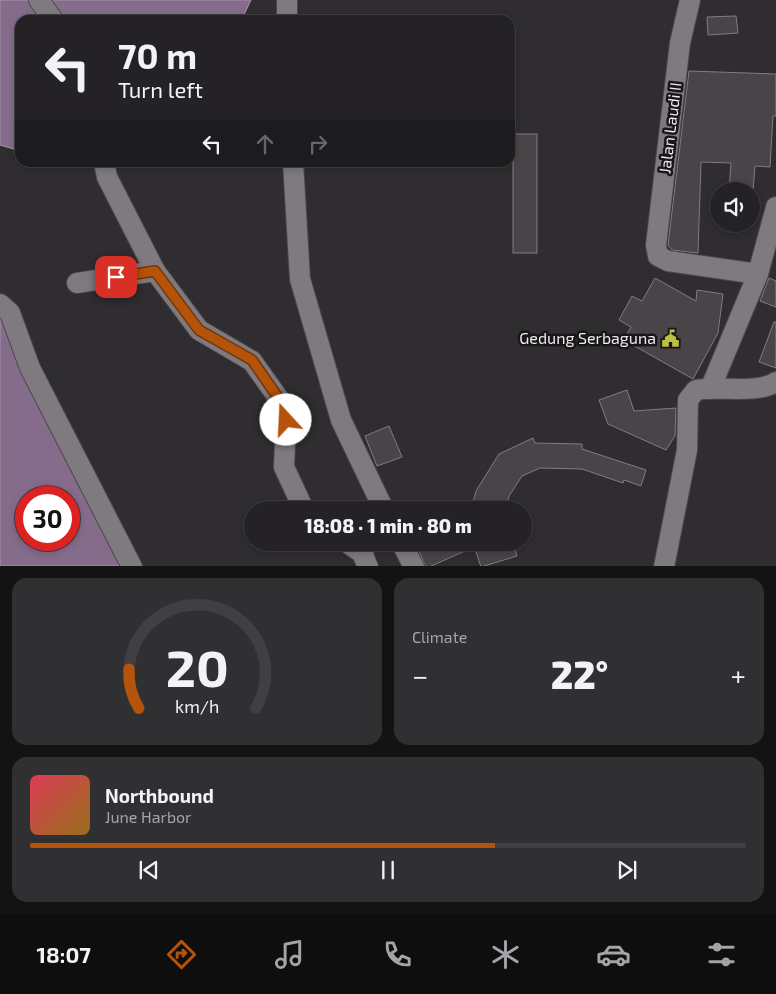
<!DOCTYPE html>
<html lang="en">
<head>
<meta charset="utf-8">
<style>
	:root { --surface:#242225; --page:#302f32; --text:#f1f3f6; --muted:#a3a4a7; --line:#413f42; --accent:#b45309 }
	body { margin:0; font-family:"Exo 2",sans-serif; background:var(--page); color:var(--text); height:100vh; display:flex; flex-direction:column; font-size:19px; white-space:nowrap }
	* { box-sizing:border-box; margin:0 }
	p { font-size:16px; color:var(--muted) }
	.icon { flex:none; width:28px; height:28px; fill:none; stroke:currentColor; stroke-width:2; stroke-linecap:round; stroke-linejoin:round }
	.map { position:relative; height:566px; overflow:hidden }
	.drawer { display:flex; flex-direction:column; gap:12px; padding:12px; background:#141314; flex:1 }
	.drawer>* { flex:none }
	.guide { position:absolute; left:15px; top:15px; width:500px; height:152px; border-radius:15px; box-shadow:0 2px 8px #0003,0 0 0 1px var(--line); background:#242225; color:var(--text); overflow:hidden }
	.tools { position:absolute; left:710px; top:182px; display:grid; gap:10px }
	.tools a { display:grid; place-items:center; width:50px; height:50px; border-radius:50%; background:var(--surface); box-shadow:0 2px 8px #0003,0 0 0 1px var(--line); font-size:25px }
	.speed { position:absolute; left:15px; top:486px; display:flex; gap:10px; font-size:25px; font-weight:700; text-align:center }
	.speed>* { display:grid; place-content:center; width:65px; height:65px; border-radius:50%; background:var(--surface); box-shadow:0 2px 8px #0003,0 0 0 1px var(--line); line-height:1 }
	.speed .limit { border:8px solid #d22; background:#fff; color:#111 }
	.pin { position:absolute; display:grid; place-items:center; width:42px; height:42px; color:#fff; margin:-21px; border-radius:10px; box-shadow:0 2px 8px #0006 }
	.me { position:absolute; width:55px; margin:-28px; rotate:340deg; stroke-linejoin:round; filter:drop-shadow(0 0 4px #0008) }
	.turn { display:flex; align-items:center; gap:18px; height:105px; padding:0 20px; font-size:22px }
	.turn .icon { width:65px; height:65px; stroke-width:2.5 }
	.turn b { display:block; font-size:35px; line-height:42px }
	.lanes { display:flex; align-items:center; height:48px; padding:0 20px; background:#0003; justify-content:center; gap:25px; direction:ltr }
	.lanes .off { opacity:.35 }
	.big { font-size:38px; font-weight:800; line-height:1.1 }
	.drawer .card { flex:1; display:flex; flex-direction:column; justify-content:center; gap:8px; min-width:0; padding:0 18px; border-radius:15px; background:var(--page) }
	.drawer .dial { align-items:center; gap:0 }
	.dial svg { height:130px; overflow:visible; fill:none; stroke:var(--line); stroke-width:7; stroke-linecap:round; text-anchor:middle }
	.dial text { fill:var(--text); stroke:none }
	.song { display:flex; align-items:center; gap:15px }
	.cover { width:60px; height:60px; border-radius:8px; background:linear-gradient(135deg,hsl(350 70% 55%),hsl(40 70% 35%)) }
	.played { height:5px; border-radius:2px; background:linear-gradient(90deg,var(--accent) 65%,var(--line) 65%) }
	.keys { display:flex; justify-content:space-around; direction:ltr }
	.heat { display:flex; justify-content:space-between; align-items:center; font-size:28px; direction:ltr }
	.drawer .tiles { flex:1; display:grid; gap:12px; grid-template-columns:1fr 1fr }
	.card:last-child { grid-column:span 2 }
	.trip { position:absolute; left:244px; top:501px; width:288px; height:50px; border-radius:25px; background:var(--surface); box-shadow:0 2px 8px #0003,0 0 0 1px var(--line); font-weight:800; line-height:50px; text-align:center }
	.tab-bar { display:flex; height:80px; justify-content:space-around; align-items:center; background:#0e0e0f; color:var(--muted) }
	.tab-bar .icon { width:35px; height:35px }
	.tab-bar .active { color:var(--accent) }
	.tab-bar b { font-size:22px; color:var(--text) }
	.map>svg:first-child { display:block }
	.water { fill:#866c8b; stroke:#a592a8; fill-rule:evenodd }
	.building { fill:#484448; stroke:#807c81 }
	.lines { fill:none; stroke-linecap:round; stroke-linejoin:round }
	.street-casing { stroke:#4b494c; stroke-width:22 }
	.street { stroke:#7e7a7f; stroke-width:20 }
	.route-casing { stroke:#753606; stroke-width:12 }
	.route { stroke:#b45309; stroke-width:9 }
	.labels { text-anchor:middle; stroke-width:5; stroke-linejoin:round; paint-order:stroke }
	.street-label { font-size:16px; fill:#edeaed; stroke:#181618 }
	.poi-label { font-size:16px; fill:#edeaed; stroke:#181618; text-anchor:end }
</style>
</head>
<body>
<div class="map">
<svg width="776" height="567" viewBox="0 0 776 567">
	<rect width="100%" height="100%" fill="#302d31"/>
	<g class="water">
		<polygon points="0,0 251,0 242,19 238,20 20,20 20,151 0,145"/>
		<path d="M0,310L128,566H0ZM26,498H69V540H26Z"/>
	</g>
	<g class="building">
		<polygon points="736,16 738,33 708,35 707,17"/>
		<polygon points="689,71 776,74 776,116 773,116 770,167 755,166 753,191 729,191 731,163 701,162 698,253 672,250 668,245"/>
		<rect x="513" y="134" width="24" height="119"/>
		<polygon points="655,278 696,301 697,290 723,294 718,333 693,379 624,340 631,327 619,320 632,296 642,301"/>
		<polygon points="769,278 776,281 776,307 760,301"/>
		<polygon points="774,322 776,322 776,368 759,362"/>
		<polygon points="627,390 634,411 676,408 675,436 666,450 608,424 599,400"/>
		<polygon points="389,426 402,457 377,466 365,436"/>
		<polygon points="533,438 535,443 582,444 582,449 646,470 641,486 624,480 623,483 582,469 540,468 522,476 509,496 505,510 471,510 476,491 499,454"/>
		<polygon points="415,542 485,542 429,567 426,567"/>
		<polygon points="494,542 513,542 517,556 481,567 475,549"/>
	</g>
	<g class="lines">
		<defs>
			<g id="street">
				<polyline points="39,0 53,20"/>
				<polyline points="287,0 287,20"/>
				<polyline points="690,0 680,43 656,245 658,256 668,261 758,274"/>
				<polyline points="104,162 107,177 155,271"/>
				<polyline points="293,162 300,279 341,420 384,510"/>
				<polyline points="77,283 155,271 199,330 252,361 284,406 286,420 284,467 304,510"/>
				<polyline points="0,304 10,313 30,368 132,567"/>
				<polyline points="711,387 758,274 776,207"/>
				<polyline points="346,542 362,553"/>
				<polyline points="368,542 362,553 368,567"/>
				<polyline points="401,542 414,567"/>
				<path d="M664,567L687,450L688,400L696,390C719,386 758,394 776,382"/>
			</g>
		</defs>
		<use href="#street" class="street-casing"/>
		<use href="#street" class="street"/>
	</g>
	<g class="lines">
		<defs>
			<polyline id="route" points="116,277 155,271 199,330 252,360 284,406 286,420"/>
		</defs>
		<use href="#route" class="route-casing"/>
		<use href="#route" class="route"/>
	</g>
	<defs>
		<symbol id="civic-bare" viewBox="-9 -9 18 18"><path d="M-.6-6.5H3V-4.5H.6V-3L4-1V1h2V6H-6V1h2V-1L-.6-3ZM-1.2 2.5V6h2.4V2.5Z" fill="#bbc045" stroke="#181618" stroke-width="2.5" paint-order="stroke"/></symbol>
	</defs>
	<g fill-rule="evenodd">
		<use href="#civic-bare" x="658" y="326" width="25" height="25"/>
	</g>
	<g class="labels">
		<g class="street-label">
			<text transform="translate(670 128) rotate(-83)" y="6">Jalan Laudi II</text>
		</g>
		<g class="poi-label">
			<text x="656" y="344">Gedung Serbaguna</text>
		</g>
	</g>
</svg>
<div class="tools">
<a><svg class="icon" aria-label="sound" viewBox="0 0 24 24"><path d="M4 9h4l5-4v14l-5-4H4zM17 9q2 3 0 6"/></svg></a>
</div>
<div class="speed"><div class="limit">30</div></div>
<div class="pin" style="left:116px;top:277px;background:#d93025"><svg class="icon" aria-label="arrive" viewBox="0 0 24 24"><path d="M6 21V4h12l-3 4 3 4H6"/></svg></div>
<svg class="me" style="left:286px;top:420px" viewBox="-20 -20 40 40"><circle r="19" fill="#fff"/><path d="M0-13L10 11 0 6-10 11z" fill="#b45309"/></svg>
<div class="trip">18:08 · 1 min · 80 m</div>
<div class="guide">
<div class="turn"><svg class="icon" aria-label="left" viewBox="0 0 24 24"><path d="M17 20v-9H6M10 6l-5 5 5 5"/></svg><div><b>70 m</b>Turn left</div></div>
<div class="lanes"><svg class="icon" aria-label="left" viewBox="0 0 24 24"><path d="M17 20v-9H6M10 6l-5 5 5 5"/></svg><svg class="icon off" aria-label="ahead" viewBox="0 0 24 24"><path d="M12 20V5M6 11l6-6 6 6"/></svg><svg class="icon off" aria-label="right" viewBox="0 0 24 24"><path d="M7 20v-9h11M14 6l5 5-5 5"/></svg></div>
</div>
</div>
<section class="drawer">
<div class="tiles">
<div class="card dial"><svg viewBox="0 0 100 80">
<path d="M14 69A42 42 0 1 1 86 69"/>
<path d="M14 69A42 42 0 0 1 8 45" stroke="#b45309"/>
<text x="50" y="56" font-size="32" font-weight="700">20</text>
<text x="50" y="72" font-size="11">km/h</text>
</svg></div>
<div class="card"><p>Climate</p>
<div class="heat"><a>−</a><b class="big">22°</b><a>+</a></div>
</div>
<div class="card">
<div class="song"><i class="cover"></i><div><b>Northbound</b><p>June Harbor</p></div></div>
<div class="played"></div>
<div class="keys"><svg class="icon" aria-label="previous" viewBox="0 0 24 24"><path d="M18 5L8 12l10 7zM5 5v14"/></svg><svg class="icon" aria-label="pause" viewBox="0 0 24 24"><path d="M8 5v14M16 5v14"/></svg><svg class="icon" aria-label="next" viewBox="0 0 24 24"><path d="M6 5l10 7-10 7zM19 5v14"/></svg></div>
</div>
</div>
</section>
<nav class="tab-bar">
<b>18:07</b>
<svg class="icon active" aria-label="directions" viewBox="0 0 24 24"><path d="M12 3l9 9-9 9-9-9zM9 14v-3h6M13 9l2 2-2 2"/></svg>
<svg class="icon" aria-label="music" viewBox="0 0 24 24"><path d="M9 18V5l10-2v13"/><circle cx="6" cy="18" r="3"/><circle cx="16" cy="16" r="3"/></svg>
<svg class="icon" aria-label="phone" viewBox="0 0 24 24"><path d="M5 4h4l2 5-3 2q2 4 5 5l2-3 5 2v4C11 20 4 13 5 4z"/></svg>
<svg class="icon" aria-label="climate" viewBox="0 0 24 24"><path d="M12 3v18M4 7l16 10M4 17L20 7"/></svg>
<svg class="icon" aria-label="car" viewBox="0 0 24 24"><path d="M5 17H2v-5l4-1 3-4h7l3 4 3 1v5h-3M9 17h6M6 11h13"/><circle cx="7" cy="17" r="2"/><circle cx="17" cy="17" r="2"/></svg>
<svg class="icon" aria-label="filters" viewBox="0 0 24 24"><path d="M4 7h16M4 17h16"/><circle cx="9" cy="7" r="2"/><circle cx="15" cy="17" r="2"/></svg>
</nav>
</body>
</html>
